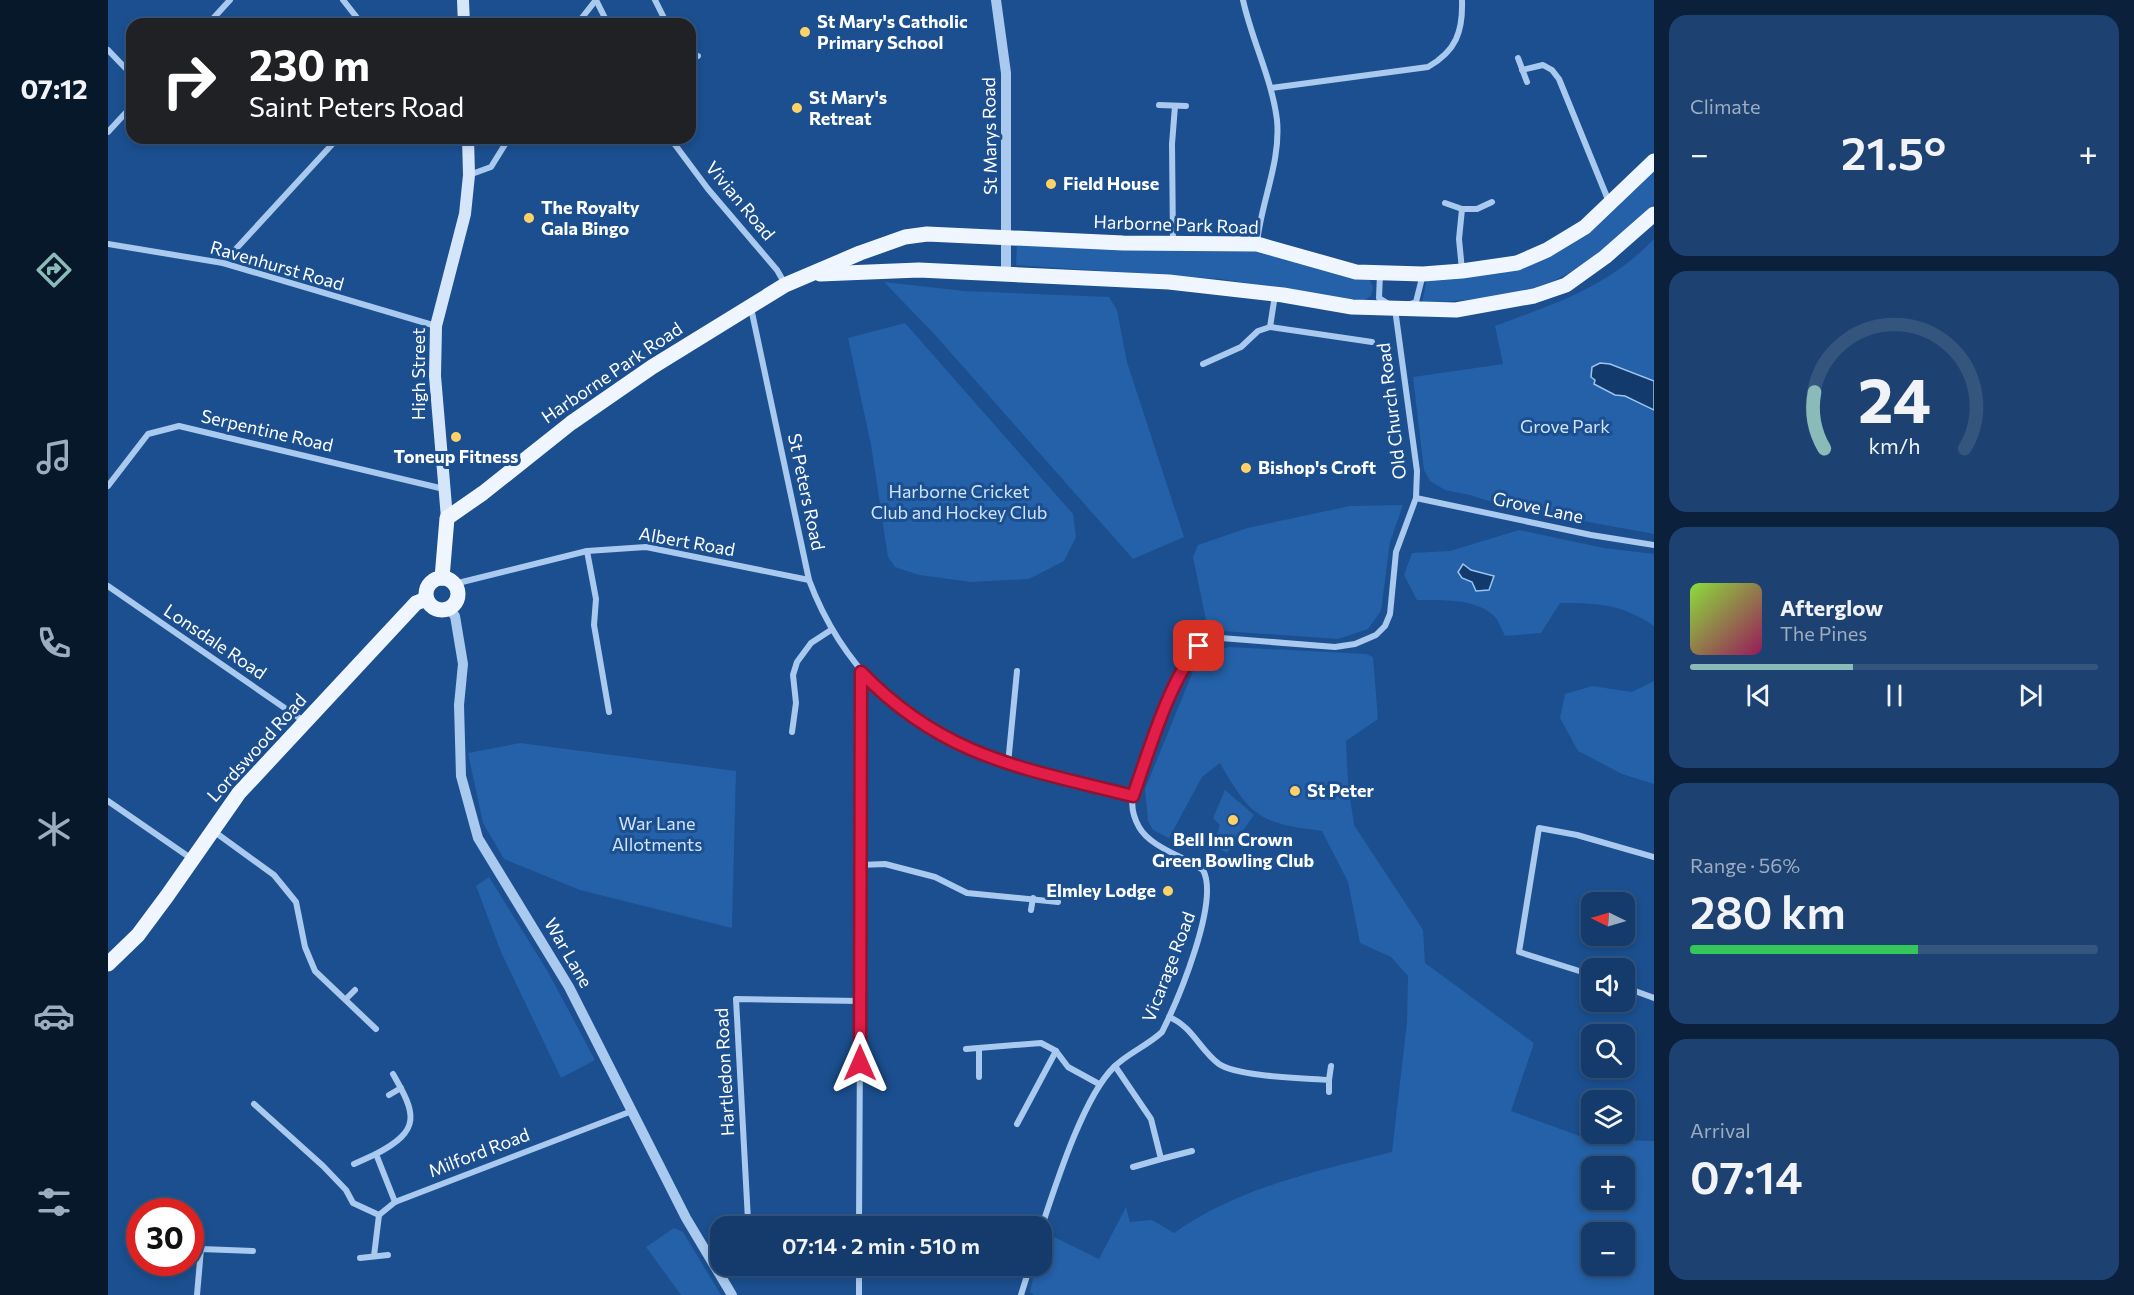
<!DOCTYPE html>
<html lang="en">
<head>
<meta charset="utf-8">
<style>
	:root { --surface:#143b6b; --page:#1d4271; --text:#f1f3f6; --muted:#9dadc1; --line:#33557e; --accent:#8bbbb9 }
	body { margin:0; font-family:Commissioner,sans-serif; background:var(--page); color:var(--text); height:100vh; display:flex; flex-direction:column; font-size:22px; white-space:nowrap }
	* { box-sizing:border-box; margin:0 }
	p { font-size:20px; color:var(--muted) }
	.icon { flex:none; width:33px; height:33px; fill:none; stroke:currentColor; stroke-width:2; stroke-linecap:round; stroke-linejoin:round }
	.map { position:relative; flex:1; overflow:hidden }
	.drawer { display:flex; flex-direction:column; gap:15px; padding:15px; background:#0b203b; width:480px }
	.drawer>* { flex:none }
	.hud { position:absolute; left:18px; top:18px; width:570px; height:126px; border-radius:18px; box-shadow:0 3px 9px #0003,0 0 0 2px var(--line); background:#202124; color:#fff; overflow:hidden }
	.needle { width:39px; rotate:275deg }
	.buttons { position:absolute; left:1473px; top:892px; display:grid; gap:12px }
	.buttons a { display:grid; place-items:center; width:54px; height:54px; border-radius:12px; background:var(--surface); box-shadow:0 3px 9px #0003,0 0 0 2px var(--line); font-size:30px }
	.speed { position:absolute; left:18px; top:1198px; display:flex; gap:12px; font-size:30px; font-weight:700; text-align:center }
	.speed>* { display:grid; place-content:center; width:78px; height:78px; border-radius:50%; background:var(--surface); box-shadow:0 3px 9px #0003,0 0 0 2px var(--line); line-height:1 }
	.speed .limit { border:9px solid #d22; background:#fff; color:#111 }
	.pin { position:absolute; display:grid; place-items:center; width:51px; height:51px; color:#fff; margin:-26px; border-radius:12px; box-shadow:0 3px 9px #0006 }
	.me { position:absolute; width:66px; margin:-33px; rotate:0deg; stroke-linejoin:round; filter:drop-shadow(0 0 4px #0008) }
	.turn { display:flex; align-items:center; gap:21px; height:126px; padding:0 24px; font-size:27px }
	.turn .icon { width:78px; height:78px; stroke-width:2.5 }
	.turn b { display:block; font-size:42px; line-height:51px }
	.big { font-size:45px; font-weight:600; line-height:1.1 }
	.drawer .widget { flex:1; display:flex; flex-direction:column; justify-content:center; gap:9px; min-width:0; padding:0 21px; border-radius:18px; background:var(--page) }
	.drawer .dial { align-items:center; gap:0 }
	.dial svg { height:156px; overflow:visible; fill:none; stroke:var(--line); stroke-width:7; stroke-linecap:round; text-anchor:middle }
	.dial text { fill:var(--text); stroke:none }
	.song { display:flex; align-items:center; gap:18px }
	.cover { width:72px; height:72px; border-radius:9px; background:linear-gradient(135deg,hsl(90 70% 55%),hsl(330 70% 35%)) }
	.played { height:6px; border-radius:3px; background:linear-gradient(90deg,var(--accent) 40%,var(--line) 40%) }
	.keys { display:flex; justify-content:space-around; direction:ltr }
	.heat { display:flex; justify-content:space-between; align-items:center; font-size:33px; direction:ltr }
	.charge { height:9px; border-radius:4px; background:linear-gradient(90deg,#34c759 56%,var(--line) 0) }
	.trip { position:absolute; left:602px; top:1216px; width:342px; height:60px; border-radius:18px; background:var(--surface); box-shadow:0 3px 9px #0003,0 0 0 2px var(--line); font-weight:600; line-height:60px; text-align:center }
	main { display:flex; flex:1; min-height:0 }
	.tabs { display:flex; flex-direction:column; width:108px; justify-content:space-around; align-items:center; background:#08182b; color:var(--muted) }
	.tabs .icon { width:42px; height:42px }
	.tabs .active { color:var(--accent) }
	.tabs b { font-size:27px; color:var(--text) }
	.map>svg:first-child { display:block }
	.green { fill:#2461a8; fill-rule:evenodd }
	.water { fill:#123a6d; stroke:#9cc4f0; stroke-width:1.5 }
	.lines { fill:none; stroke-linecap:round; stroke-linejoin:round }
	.minor { stroke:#a9c9ee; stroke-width:6 }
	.tertiary { stroke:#a9c9ee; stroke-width:10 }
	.secondary { stroke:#d6e6fa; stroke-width:12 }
	.primary { stroke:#f0f6ff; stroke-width:15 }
	.route-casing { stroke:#92132f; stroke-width:15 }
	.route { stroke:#e11d48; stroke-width:10 }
	.poi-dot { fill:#ffd166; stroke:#1b4f8f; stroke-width:2 }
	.labels { text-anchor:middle; stroke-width:6; stroke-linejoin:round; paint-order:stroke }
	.poi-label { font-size:18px; font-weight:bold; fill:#fff; stroke:#1b4f8f; text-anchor:start }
	.street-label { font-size:18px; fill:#fff; stroke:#1b4f8f }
	.park-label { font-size:18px; fill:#cfe3fa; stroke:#1b4f8f }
</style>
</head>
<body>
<main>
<nav class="tabs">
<b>07:12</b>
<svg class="icon active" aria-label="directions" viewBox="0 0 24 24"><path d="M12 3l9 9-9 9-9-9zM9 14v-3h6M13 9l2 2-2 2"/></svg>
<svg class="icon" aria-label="music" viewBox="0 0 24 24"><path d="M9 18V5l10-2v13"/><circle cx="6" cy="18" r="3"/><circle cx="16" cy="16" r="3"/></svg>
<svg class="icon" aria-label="phone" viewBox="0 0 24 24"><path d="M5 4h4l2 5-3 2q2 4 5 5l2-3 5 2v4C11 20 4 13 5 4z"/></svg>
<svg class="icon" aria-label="climate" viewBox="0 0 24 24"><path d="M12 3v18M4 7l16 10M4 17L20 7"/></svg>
<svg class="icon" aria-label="car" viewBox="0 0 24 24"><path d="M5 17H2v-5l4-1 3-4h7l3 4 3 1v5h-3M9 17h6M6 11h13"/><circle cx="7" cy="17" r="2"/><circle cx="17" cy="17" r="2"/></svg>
<svg class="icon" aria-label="filters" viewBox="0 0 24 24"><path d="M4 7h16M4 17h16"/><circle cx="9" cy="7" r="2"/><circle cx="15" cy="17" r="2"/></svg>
</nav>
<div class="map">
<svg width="1546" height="1295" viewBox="0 0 1546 1295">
	<rect width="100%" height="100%" fill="#1b4f8f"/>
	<g class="green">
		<path d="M1546,166V204C1520,229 1488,259 1455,276C1418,296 1356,301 1314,303L1319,279L1448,250Z"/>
		<path d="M1546,239V534L1403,508L1362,495L1337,490L1322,481L1316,470L1305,377L1395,364L1387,326C1450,302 1497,289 1546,239Z"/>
		<polygon points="909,244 1144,248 1260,277 1265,287 1263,296 1255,301 1113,279 908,265"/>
		<polygon points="776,282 856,291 1001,297 1009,310 1019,362 1076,537 1025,559 828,336"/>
		<polygon points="797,323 965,514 968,537 956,561 921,579 863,582 811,575 787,567 780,557 763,445 740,338"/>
		<polygon points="1295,505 1282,542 1273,611 1260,629 1230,639 1100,630 1085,557 1090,545 1139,528 1242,506"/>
		<path d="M1411,530L1496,548L1546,554V626C1514,604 1490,603 1452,603L1433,633L1397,636C1394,630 1390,619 1385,615C1366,598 1332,600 1309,600L1296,575L1304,553L1342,551Z"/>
		<path d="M1121,647L1258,654L1265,657L1270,719L1238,741L1240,784L1246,825L1315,930L1317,963L1426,1043L1403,1111L1499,1146L1517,1140L1546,1141V1295H926L922,1292L928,1266H933V1249L938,1233L991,1259L1018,1207L1022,1222L1044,1220L1066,1233C1131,1187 1209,1171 1284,1152L1299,1022L1300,976L1283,957L1252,943L1240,882L1214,831C1154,824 1142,817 1112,763L1094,777L1061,838L1045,830L1040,821L1037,789L1086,669L1100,654ZM1484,1167H1516V1200H1484ZM1484,1233H1516V1266H1484Z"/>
		<polygon points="1546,681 1546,784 1514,774 1470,751 1452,718 1457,694 1484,686 1524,692"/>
		<polygon points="412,743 628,771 624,928 472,890 396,859 375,823 360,753"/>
		<polygon points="1117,790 1146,815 1119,853 1105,845 1112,825 1105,818"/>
		<polygon points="381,877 440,972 487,1060 453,1078 393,952 368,886"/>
		<polygon points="566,1228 575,1232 613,1295 573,1295 538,1247"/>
	</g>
	<g class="water">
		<polygon points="1492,363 1502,364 1546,381 1546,410 1517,396 1507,395 1486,384 1487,380 1483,377 1484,367"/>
		<polygon points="1355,564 1363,570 1386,576 1381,590 1368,591 1364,582 1354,578 1350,572"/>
	</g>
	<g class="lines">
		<g class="minor">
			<polyline points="235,0 254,24"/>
			<polyline points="488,0 500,24"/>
			<polyline points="547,0 559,24"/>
			<path d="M1135,0C1144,41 1164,79 1169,120C1173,162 1153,202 1149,243"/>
			<polyline points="100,24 122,0"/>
			<polyline points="469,24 488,0"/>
			<polyline points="0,50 24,75"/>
			<polyline points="582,53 590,56"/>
			<polyline points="1410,58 1419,82"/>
			<polyline points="1414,70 1435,65 1444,70 1451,79 1501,202"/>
			<path d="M1163,88L1320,67C1348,51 1355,32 1354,0"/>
			<polyline points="1051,105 1078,106"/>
			<polyline points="0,132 24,106"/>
			<polyline points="562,138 600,189 669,270 677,284"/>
			<polyline points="361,175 383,167 401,138"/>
			<polyline points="1337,203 1354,209"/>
			<polyline points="1065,242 1064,144 1067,106"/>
			<polyline points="0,244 115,263 328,326"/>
			<polyline points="115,263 230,138"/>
			<polyline points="1354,270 1351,239 1354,209 1369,209 1384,202"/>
			<polyline points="1272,274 1271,298 1279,303"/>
			<polyline points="1302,304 1308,302 1315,274"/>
			<path d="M643,308L701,580C732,663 797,731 883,759C929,775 978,784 1025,796"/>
			<polyline points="1162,327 1264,342"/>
			<polyline points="1095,364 1133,347 1150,331 1162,327 1167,295"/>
			<polyline points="0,486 40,434 71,426 336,489"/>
			<polyline points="1308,498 1483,535 1546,545"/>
			<polyline points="479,551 488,599 486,625 501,712"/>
			<polyline points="346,584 479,551 538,547 701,580"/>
			<polyline points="0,586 197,722"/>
			<polyline points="684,732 688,703 685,675 689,662 703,643 723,630"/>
			<polyline points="900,764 909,671"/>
			<polyline points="0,801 84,859"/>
			<polyline points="104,830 166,875 188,902 197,947 207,971 268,1029"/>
			<polyline points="752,865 777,864 827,877 859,893 950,902"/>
			<polyline points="923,910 925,898"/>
			<polyline points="1484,975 1411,952 1431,828 1469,835 1546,857"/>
			<polyline points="1516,987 1546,998"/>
			<polyline points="238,999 247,990"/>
			<path d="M1061,1017C1084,1026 1092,1050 1111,1064C1130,1077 1196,1078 1221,1080V1092"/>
			<polyline points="858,1049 933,1043 948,1051 960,1067 991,1084"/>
			<polyline points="871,1050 871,1077"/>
			<polyline points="1007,1066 1043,1119 1053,1159 1025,1167"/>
			<path d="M285,1074C308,1114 314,1130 268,1154L287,1202"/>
			<polyline points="1221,1080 1223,1066"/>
			<polyline points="281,1095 293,1088"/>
			<polyline points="146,1104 215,1166 238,1190 245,1203 271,1215"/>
			<polyline points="909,1124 948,1051"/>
			<polyline points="1053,1159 1084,1151"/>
			<polyline points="246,1164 268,1154"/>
			<polyline points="630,1227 640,1220 628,999 752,1001"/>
			<polyline points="751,1227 754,672"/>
			<path d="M933,1229C947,1187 975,1097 1006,1067C1020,1053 1039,1046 1054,1032C1070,1000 1112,901 1095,870C1076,856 1043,848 1031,827C1026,818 1023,806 1025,796C1032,765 1069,669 1089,648C1096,641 1104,639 1113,638L1227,647L1247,644L1268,635L1277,626L1282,614L1288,552L1308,498L1309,471L1287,309"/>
			<polyline points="598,1250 612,1240"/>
			<polyline points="266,1256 271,1215 287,1202 524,1111"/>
			<polyline points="252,1258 280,1255"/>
			<polyline points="89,1295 93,1249 145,1251"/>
			<polyline points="751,1295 751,1266"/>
			<polyline points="913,1295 922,1266"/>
		</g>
		<g class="tertiary">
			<polyline points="888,0 898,73 898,273"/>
			<polyline points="341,609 347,616 355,664 351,705 353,776 370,838 461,987 578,1218 624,1295"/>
		</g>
		<g class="secondary">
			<polyline points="355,0 356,24"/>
			<polyline points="339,518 327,376 328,326 357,214 361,175 360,138"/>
		</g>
		<g class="primary">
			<polyline points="712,274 811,270 1061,282 1175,295 1244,307 1348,310 1426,296 1458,285 1497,257 1546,214"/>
			<circle cx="334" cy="594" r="16"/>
			<polyline points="334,578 339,518 375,493 463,423 544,367 677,285 752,253 797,237 819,234 1015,243 1149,244 1248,272 1315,274 1354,271 1409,263 1439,250 1477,227 1546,161"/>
			<polyline points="0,964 30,935 59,896 131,793 308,603 318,599"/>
		</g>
	</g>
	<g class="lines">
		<defs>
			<path id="route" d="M752,1063L753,672C836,758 915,768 1025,796C1041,751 1061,681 1091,646"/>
		</defs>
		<use href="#route" class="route-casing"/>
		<use href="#route" class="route"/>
	</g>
	<g class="poi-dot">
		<circle cx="697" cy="32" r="6"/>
		<circle cx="689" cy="108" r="6"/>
		<circle cx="943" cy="184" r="6"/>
		<circle cx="421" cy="218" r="6"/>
		<circle cx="348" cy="437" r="6"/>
		<circle cx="1138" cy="468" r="6"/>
		<circle cx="1187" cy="791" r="6"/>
		<circle cx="1125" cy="820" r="6"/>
		<circle cx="1060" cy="891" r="6"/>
	</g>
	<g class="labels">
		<g class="poi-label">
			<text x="709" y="28">St Mary's Catholic<tspan x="709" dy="21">Primary School</tspan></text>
			<text x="701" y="104">St Mary's<tspan x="701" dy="21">Retreat</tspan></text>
			<text x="955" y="190">Field House</text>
			<text x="433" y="214">The Royalty<tspan x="433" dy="21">Gala Bingo</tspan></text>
			<text x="348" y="463" text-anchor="middle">Toneup Fitness</text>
			<text x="1150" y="474">Bishop's Croft</text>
			<text x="1199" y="797">St Peter</text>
			<text x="1125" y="846" text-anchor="middle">Bell Inn Crown<tspan x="1125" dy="21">Green Bowling Club</tspan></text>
			<text x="1048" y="897" text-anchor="end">Elmley Lodge</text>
		</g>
		<g class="street-label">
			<text transform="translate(882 136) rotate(-91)" y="6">St Marys Road</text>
			<text transform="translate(632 201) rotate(50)" y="6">Vivian Road</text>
			<text transform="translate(1068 225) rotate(2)" y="6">Harborne Park Road</text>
			<text transform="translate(169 266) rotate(16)" y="6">Ravenhurst Road</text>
			<text transform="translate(504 373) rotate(-34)" y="6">Harborne Park Road</text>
			<text transform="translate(311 374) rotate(-90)" y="6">High Street</text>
			<text transform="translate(1284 411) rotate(-97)" y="6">Old Church Road</text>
			<text transform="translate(159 431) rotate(13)" y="6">Serpentine Road</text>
			<text transform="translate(698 492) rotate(78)" y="6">St Peters Road</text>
			<text transform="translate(1430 508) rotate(12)" y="6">Grove Lane</text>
			<text transform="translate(579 542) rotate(10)" y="6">Albert Road</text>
			<text transform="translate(107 642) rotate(34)" y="6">Lonsdale Road</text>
			<text transform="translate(149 748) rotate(-48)" y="6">Lordswood Road</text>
			<text transform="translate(460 953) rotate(60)" y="6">War Lane</text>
			<text transform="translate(1061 967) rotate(-69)" y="6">Vicarage Road</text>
			<text transform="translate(617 1072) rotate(-93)" y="6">Hartledon Road</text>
			<text transform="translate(371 1153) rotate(-21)" y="6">Milford Road</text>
		</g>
		<g class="park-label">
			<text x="1457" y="433">Grove Park</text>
			<text x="851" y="498">Harborne Cricket<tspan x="851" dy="21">Club and Hockey Club</tspan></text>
			<text x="549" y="830">War Lane<tspan x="549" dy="21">Allotments</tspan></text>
		</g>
	</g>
</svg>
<div class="buttons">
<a><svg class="needle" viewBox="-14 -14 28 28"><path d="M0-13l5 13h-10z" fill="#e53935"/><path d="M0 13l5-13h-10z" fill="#9dadc1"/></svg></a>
<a><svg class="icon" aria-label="sound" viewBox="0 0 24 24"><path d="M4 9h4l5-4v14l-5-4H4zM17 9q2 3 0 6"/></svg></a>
<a><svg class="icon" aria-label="search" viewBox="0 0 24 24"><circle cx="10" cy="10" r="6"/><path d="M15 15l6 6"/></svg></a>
<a><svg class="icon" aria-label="layers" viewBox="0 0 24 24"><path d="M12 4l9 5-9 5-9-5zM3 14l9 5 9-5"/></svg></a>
<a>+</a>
<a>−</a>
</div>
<div class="speed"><div class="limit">30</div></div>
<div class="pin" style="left:1091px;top:646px;background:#d93025"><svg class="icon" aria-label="arrive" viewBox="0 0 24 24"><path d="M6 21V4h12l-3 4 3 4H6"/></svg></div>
<svg class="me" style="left:752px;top:1063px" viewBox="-20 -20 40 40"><path d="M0-17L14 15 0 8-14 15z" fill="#e11d48" stroke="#fff" stroke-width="4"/></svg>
<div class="trip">07:14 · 2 min · 510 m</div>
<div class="hud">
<div class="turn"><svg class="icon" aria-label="right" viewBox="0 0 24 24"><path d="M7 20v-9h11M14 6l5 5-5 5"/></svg><div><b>230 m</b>Saint Peters Road</div></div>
</div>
</div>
<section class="drawer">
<div class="widget"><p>Climate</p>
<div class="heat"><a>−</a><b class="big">21.5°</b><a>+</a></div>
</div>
<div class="widget dial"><svg viewBox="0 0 100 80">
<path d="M14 69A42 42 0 1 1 86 69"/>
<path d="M14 69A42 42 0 0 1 9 40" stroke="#8bbbb9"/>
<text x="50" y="56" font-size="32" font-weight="700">24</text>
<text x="50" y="72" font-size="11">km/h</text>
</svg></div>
<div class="widget">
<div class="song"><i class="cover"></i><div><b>Afterglow</b><p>The Pines</p></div></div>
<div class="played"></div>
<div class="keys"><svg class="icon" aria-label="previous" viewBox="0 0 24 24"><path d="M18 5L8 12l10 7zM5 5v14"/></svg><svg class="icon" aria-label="pause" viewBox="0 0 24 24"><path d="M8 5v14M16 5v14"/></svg><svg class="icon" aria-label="next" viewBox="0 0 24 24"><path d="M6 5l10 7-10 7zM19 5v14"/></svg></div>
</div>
<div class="widget"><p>Range · 56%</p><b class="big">280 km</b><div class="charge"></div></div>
<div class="widget"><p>Arrival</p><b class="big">07:14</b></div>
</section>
</main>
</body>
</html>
